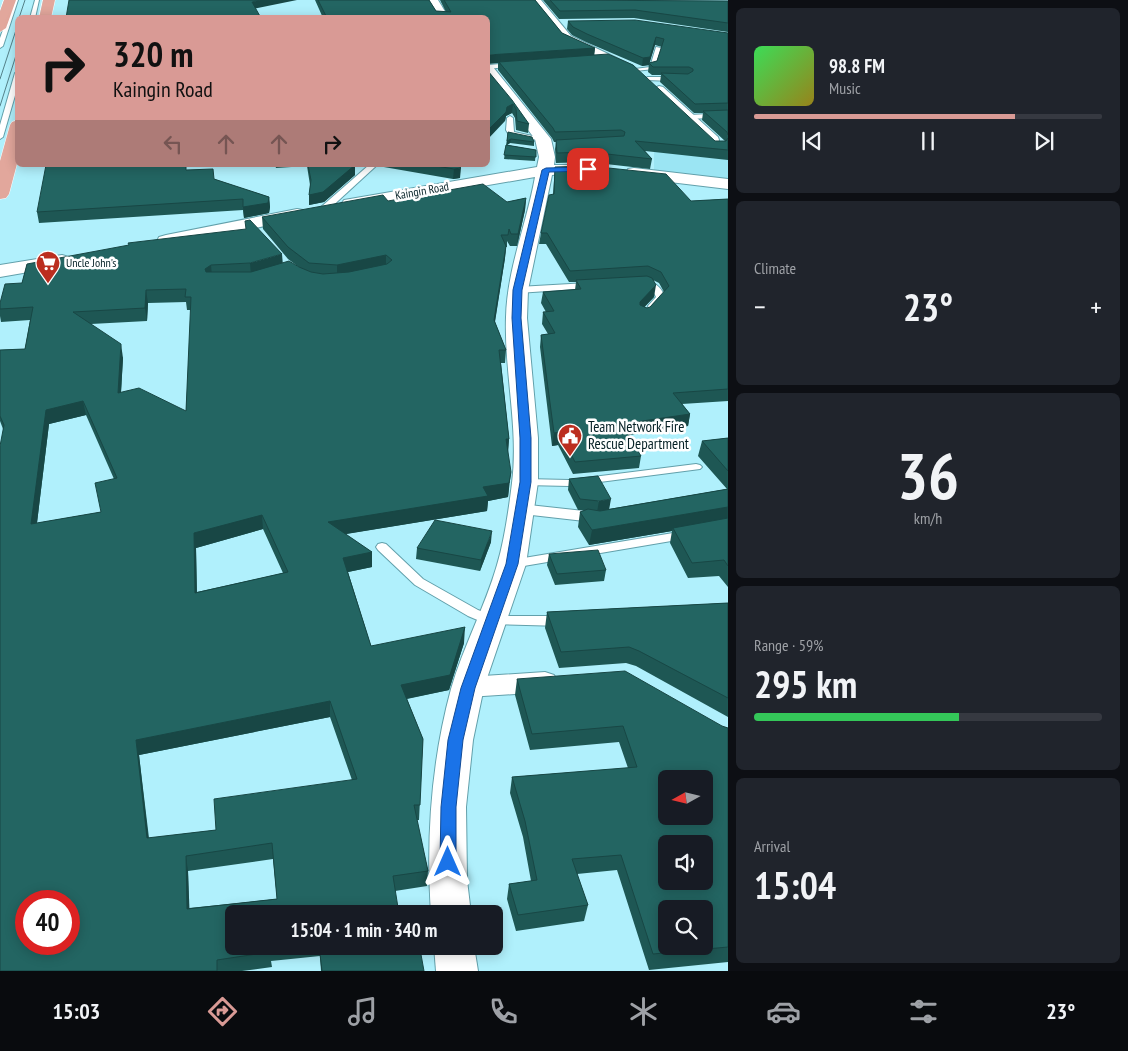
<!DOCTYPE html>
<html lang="en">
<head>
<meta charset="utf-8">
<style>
	:root { --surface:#171b24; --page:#20242c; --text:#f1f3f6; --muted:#9ea1a6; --line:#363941; --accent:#d99a95 }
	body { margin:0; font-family:"PT Sans Narrow",sans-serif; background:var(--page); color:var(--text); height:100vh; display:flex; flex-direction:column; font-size:19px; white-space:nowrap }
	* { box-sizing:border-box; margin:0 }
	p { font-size:16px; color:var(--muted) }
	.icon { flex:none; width:28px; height:28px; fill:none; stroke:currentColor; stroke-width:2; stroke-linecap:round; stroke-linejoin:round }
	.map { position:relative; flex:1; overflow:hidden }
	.details { display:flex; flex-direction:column; gap:8px; padding:8px; background:#0d0f14; width:400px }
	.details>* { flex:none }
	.top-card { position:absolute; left:15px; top:15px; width:475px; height:152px; border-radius:8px; box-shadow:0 2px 12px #0003; background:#d99a95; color:#111; overflow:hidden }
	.needle { width:32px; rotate:262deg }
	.buttons { position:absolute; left:658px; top:770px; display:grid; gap:10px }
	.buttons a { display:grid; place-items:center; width:55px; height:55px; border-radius:8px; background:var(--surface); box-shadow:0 2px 12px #0003; font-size:25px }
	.speed { position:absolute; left:15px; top:890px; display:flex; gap:10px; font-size:25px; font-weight:700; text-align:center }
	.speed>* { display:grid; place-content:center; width:65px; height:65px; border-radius:50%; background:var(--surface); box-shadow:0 2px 12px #0003; line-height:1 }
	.speed .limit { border:8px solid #d22; background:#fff; color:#111 }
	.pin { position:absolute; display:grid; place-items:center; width:42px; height:42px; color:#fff; margin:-21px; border-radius:10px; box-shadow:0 2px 8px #0006 }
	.me { position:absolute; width:55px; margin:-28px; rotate:0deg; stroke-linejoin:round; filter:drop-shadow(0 0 4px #0008) }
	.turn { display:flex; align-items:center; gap:18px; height:105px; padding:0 15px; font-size:22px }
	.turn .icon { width:65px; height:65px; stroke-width:2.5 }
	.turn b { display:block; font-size:35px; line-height:42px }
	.lanes { display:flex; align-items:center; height:48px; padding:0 15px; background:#0003; justify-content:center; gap:25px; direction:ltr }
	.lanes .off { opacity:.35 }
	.big { font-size:38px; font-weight:600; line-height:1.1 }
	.details .card { flex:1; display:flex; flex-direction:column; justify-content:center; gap:8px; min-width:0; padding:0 18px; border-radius:8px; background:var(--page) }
	.details .dial { align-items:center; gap:0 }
	.dial b { font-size:65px; line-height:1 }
	.song { display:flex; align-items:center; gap:15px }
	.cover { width:60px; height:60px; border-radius:8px; background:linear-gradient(135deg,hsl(130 70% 55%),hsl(50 70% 35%)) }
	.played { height:5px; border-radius:2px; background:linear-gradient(90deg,var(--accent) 75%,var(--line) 75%) }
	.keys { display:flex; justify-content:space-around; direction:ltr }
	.heat { display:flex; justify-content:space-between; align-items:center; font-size:28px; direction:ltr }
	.charge { height:8px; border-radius:4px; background:linear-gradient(90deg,#34c759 59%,var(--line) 0) }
	.trip { position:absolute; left:225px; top:905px; width:278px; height:50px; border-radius:8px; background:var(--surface); box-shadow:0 2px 12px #0003; font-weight:600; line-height:50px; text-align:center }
	.tabs { display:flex; height:80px; justify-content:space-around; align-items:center; background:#090b0e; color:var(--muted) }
	.tabs .icon { width:35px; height:35px }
	.tabs .active { color:var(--accent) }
	.tabs b { font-size:22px; color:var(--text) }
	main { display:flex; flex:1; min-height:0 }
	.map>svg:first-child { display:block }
	.built { fill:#9be5f3 }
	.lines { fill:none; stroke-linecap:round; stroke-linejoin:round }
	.service-casing { stroke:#62a0ab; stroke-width:2 }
	.pedestrian-casing { stroke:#62a0ab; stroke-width:2 }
	.minor-casing { stroke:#62a0ab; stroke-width:2 }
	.tertiary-casing { stroke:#62a0ab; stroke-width:2 }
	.trunk-casing { stroke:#fff; stroke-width:1 }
	.service { fill:#fff; fill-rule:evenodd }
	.pedestrian { fill:#fff; fill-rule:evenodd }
	.minor { fill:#fff; fill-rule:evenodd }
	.tertiary { fill:#fff; fill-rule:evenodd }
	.trunk { fill:#e2a79c; fill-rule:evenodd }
	.tram { stroke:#548189; stroke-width:1 }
	.wall { fill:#1e5754; fill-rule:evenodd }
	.shaded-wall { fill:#184745 }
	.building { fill:#236562; stroke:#184745; fill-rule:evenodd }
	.route { fill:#1a73e8; stroke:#114b97 }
	.labels { text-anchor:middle; stroke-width:5; stroke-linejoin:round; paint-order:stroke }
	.far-street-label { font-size:12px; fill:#052025; stroke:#fff }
	.far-poi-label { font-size:12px; fill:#052025; stroke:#fff; text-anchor:start }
	.poi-label { font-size:15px; fill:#052025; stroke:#fff; text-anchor:start }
</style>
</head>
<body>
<main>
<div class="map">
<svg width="728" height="971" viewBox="0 0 728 971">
	<rect width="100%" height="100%" fill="#b0f0fc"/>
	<polygon class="built" points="654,148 728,149 728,181 654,172"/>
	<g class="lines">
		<defs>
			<g id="service">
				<polygon points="14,0 18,0 3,46 0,48 0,38"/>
				<polygon points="35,0 39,0 35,18 30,18"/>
				<polygon points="656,47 661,48 654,69 635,71 635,69 650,67"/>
				<polygon points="513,63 515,66 488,69 488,65"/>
				<polygon points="18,71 18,85 3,137 0,139 0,125 15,73"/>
				<polygon points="648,77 674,77 677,79 674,81 646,80 646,78"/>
				<polygon points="728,113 728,117 690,119 687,117 690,115"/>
				<polygon points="510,116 513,118 514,132 546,139 543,141 509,135 506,130 507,118"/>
				<polygon points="369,165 376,166 327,211 321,211 321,207"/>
				<path d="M642,279C653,281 661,286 665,297L655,308H649L648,306L656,297C653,289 647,286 639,284V280Z"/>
				<polygon points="588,283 591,284 591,288 518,293 514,290 518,287"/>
				<polygon points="696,464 700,465 702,467 700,469 569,486 525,485 519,482 525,479 569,480"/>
				<polygon points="685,531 689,532 691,535 689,538 512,568 508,567 506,564 508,561 512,560"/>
				<polygon points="382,543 386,544 423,579 478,610 493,616 562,616 567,618 569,621 567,624 562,626 487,624 468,616 415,585 378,550 376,547 378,544"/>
			</g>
			<polygon id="pedestrian" points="520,504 602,513 608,514 610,518 608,522 602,523 514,513 512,509 514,505"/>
			<g id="minor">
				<polygon points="531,0 541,0 571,36 631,65 630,67 622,67 563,40"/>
				<polygon points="659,86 663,87 718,137 719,140 718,143 708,143 655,91 653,89"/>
				<polygon points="545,672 554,675 558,682 554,689 545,692 468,697 459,694 455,687 459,680 468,677"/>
			</g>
			<g id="tertiary">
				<polygon points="426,0 438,0 449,18 437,18"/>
				<path d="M488,66L493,67L551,139L555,157L554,165H569L571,169L569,173L552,175L528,290L527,318L538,438V482L526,564L484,687L473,740L466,807L467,880L471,914H431C426,838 431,763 451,689C463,647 485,607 497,565C504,542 509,508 512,483C519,428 504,372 506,317C507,269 527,223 535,177L350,209L344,208L341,204L344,200L350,199L537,167L539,157L535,139L488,78Z"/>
				<polygon points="634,168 728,179 728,189 628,177 626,173 628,169"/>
				<polygon points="297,209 303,210 306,214 303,218 166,247 159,245 157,241 159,237 166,235"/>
				<polygon points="62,255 69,257 72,261 69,265 0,277 0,265"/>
				<polygon points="434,946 474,946 478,971 436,971"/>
			</g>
			<g id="trunk">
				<polygon points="4,0 16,0 6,28 0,32 0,11"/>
				<polygon points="43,0 55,0 51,18 39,18"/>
				<polygon points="18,120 18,160 9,194 6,198 0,199 0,161 10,125 12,122"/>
			</g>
		</defs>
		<use href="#service" class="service-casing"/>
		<use href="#pedestrian" class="pedestrian-casing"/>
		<use href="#minor" class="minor-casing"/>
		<use href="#tertiary" class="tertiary-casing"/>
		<use href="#trunk" class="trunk-casing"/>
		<use href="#service" class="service"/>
		<use href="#pedestrian" class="pedestrian"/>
		<use href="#minor" class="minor"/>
		<use href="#tertiary" class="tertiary"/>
		<use href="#trunk" class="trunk"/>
		<g class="tram">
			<polyline points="19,18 25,0"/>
			<polyline points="0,79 18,24"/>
			<polyline points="0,106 18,49"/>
		</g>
	</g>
	<g class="wall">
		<path d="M315,0H429L436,11L446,12L440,0H535L562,33L595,48L594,55L715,141H725L702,120L703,113H694L660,82L661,75H652L648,72L649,64V65L642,66L586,42L572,35L567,29L568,21L728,33V160L645,151L652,159L650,169L588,162L556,163L555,149L556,142H554L552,138L498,70V63L488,18H323ZM655,45L662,47L657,61L649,63Z"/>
		<polygon points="543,0 728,1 728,32 634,18 559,19"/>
		<polygon points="488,71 529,124 528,133 516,130 515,118 512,113 506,116 505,121"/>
		<polygon points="508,132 534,142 534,146 510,143 507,145 536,150 535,161 504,159"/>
		<polygon points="275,165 355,165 355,175 324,202 309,205 310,185 307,166 276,168"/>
		<polygon points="377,165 457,165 460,178 453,179 378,166"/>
		<path d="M555,167L691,201L728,199V401L682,404L690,414L688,426L629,435L641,456L639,468L573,474L558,445L552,446L540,347L541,335L548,334L542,324L543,312H546L541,303L543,292L575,290L576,282H569L546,244H539L541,233L553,194ZM653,280L659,283L664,292L650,307L647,308L644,307L654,297Z"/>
		<polygon points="186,170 269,197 270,207 269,213 244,218 243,210 39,223 37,212"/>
		<path d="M526,198L525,210L517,246H510L507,241V247H506L505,258L495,322L506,350L505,363H501L509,439L508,450L509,487L508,497L488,501L487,511L345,534L372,552V567L348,572L371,646L464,643L449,690L407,699L423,739L419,820H417L428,871L427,886L395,891L234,946H403L404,951L424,971H321L320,956L271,961L272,967L242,971H0L3,429L0,421V350L25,349L30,320L1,322L0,316V303L22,283L27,264L282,263L300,268L288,259L263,229L262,217L388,201L507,202ZM186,302L187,310H191L186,411L121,393L123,358L91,324L147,321L148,303ZM86,415L114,479L101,512L37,523L49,424ZM263,529L283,573L197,592L196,548ZM330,717L352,780L216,830L149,838L139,755ZM273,859L277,899L189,908L188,871Z"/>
		<polygon points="728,438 728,587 719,576 688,578 670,543 672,531 589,545 578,527 580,512 585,510 578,510 568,490 569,479 609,509 727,489 698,456 702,441"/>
		<polygon points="491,542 480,571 416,559 417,548"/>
		<polygon points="549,554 606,570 604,581 555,585 547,565"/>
		<polygon points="728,603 728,717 636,666 626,663 559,668 545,628 547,612"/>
		<polygon points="517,679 728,728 728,962 649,970 617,870 577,874 588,905 584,921 516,931 507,899 509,884 531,881 523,837 510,793 512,777 628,768 619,742 530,750 515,695"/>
	</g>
	<g class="shaded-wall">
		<polygon points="260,0 297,0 253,9 252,2"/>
		<polygon points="656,37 655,45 649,65 642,66 643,58"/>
		<polygon points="595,48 594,56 499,62 498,63 488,64 488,55"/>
		<polygon points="513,104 512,113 506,116 505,121 488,139 488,130 507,107"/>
		<polygon points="511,139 510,143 507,145 507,141"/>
		<polygon points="355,165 355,175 324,202 309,205 309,195"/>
		<polygon points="461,168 460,178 453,179 454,169"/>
		<polygon points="269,197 270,207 269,213 244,218 243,207"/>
		<polygon points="526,198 525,210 517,246 518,234"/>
		<polygon points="506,246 505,258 493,333 494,320"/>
		<polygon points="282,254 283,266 251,275 250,263"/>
		<polygon points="386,255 386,267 337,277 337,265"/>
		<polygon points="211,265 212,277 206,282 205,269"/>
		<polygon points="656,285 654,297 638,314 640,302"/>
		<polygon points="146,290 148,303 147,321 145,308"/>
		<polygon points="121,344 123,358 120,407 118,393"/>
		<polygon points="83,401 86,415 49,424 35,539 31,524 46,410"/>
		<polygon points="690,414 688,426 620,436 622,424"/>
		<polygon points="560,432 558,445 552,446 554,433"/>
		<polygon points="506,439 509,439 508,453"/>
		<polygon points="511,472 508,497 488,501 487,511 328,537 328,522 483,487"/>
		<polygon points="611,499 609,510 597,512 599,501"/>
		<polygon points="728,507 728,522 673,528 672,531 589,545 592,530"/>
		<polygon points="262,515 263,529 196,548 197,608 195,593 194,533"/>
		<polygon points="492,531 491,542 480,571 481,560"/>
		<polygon points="372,552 372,567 343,573 343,558"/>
		<polygon points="465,627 464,643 449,690 400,700 401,685"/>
		<polygon points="330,701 330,717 139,755 150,853 147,838 136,740"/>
		<polygon points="186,856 188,871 190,924 187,909"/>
	</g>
	<g class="building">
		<polygon points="69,0 260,0 252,2 261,18 238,18 237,16 221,18 66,18"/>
		<polygon points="318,0 429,0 436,11 451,12 444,0 535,0 562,33 595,48 488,55 488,18 327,18"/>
		<polygon points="550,0 728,1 728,23 635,10 560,11"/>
		<polygon points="635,20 728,33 728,103 695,104 661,73 688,74 693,71 693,69 689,67 653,67 649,63 657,61 664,39 656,37 650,57 643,58 587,34 573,27 568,21"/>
		<polygon points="608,54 633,65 715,141 726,141 728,138 728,150 635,141 652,159 589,152 557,153 556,140 624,136 625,132 621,130 555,132 553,128 499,62"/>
		<polygon points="488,71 512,100 529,124 517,121 516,109 513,104 507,107 506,112 488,130"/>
		<polygon points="728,110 728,135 727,132 703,111"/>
		<polygon points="508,132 532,137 534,142 511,139 507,141"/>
		<polygon points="506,145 536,150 536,157 504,155"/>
		<polygon points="46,165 186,165 186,170 213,169 214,179 269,197 268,203 243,207 243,199 37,212"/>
		<polygon points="308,165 355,165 323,192 309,195 311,180"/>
		<polygon points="430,165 457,165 461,168 454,169"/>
		<polygon points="589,166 666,174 691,201 728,199 728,389 673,393 690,414 622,424 641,456 575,462 560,432 554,433 541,335 555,333 543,312 554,311 543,292 581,289 576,280 647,276 652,278 656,285 640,302 640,305 647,308 650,307 669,286 661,272 648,266 570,271 547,233 541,233 549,195 554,194 555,167"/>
		<path d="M483,184L507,202L526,198L518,234H511L509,229L508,235H501L506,246L494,320L506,350H499L509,439H506L511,472L509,483L483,487L488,496L328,522L372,552L343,558L371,646L465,627L450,675L401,685L423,739L420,805H414L428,871L393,876L399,914H234V946H271H270V952L217,960V971H0V446L4,425L0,416V350L25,349L33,307L0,309V303L5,284L22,283L27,264L129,245L128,243L246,229L245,221L250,220L282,254L250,263L211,265L205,269L206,272H251L289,261L299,267L311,272L323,274L349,272L387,264L392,260L386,255L337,265L309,263L288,247L262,217L383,195L388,201ZM186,289L185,297H191L186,411L139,388L118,393L121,344L73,312L145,308L146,290ZM83,401L117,478L95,483L101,512L31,524L46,410ZM262,515L288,572L195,593L194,533ZM330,701L357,779L214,799L216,830L147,838L136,740ZM272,843L277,899L187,909L186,856ZM26,901H69V944H26Z"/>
		<polygon points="728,438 728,471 702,441"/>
		<polygon points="598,476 611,499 599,501 580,499 569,479"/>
		<polygon points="728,489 728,507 592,530 580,512 588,509 600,511"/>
		<polygon points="728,518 728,566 724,560 692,563 673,528"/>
		<polygon points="435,520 492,531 481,560 417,548"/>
		<polygon points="598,550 606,570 557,574 549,554"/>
		<polygon points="728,603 728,698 639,651 629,647 561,652 547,612"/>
		<path d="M625,671L722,726L728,728V947L653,954L621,855L572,859L588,905L518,915L509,884L537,880L525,821L512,777L637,767L623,726L532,734L517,679ZM666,779H704V816H666ZM666,844H704V881H666ZM666,909H704V946H666Z"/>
		<polygon points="319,946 403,946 404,951 420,949 424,971 322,971"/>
	</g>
	<polygon class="route" points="588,167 591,168 591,171 549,172 522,290 521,318 531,438 531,482 518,564 475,688 463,740 456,807 456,862 454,867 448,869 442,867 440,862 441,807 448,740 461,688 506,564 520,482 520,438 512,318 513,290 542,170 546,168"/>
	<defs>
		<symbol id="supermarket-pin" viewBox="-11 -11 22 30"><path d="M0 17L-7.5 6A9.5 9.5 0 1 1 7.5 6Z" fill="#bb2e1f" stroke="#fff"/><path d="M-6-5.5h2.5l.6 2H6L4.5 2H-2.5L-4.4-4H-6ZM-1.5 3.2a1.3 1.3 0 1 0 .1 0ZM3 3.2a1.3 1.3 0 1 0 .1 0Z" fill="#fff"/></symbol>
		<symbol id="civic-pin" viewBox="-11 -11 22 30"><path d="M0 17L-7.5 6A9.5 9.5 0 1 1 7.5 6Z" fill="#bb2e1f" stroke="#fff"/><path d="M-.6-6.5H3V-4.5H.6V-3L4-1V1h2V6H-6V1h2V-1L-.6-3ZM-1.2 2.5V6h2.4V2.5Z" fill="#fff"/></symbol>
	</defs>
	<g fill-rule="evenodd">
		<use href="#supermarket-pin" x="34" y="249" width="28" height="38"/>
		<use href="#civic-pin" x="556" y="422" width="28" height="38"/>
	</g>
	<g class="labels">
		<g class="far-street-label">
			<text transform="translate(422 191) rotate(-10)" y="4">Kaingin Road</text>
		</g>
		<g class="far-poi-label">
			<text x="66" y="267">Uncle John's</text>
		</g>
		<g class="poi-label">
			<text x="588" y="432">Team Network Fire<tspan x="588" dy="17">Rescue Department</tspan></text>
		</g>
	</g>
</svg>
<div class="buttons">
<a><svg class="needle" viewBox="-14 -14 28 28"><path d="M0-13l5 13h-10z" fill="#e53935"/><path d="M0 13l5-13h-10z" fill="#9ea1a6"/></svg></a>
<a><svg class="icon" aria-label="sound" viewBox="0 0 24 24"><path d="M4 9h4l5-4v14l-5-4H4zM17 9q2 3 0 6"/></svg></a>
<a><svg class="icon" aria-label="search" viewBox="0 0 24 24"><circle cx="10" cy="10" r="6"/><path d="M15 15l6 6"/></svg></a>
</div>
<div class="speed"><div class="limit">40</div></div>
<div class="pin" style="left:588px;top:169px;background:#d93025"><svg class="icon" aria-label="arrive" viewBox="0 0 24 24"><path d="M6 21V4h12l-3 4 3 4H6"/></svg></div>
<svg class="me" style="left:448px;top:862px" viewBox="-20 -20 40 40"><path d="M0-17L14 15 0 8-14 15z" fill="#1a73e8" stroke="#fff" stroke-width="4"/></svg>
<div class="trip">15:04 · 1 min · 340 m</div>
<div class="top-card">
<div class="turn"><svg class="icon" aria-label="right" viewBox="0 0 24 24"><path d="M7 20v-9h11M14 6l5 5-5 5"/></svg><div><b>320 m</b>Kaingin Road</div></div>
<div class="lanes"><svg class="icon off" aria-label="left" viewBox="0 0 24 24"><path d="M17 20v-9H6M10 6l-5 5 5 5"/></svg><svg class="icon off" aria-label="ahead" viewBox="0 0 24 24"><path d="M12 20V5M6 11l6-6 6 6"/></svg><svg class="icon off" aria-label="ahead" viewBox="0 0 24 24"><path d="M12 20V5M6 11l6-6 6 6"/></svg><svg class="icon" aria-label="right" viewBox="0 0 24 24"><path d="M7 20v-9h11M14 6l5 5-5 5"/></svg></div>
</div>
</div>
<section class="details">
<div class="card">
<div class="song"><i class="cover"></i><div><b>98.8 FM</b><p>Music</p></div></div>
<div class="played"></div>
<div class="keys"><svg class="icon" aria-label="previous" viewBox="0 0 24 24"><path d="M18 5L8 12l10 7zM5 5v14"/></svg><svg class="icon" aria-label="pause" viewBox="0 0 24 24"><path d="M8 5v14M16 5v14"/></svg><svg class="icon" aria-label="next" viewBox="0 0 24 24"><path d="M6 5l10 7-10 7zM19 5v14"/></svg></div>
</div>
<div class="card"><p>Climate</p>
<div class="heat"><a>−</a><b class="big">23°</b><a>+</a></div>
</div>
<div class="card dial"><b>36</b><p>km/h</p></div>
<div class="card"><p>Range · 59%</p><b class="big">295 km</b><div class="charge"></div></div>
<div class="card"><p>Arrival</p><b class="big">15:04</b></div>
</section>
</main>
<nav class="tabs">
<b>15:03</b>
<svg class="icon active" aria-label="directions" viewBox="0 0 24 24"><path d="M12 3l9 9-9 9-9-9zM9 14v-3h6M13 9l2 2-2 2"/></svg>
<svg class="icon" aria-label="music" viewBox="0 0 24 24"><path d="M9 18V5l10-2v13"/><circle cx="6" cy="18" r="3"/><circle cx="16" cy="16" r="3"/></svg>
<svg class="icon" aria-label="phone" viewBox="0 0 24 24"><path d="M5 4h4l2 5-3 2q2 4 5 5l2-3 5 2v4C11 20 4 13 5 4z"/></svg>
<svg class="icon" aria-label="climate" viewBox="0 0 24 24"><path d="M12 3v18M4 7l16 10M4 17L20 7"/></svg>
<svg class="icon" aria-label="car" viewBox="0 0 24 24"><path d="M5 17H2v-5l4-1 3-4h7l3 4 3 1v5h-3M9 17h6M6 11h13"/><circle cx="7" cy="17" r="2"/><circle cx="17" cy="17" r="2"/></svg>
<svg class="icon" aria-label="filters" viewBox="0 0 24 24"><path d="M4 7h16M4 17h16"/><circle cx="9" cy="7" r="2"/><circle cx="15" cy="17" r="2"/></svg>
<b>23°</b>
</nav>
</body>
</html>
